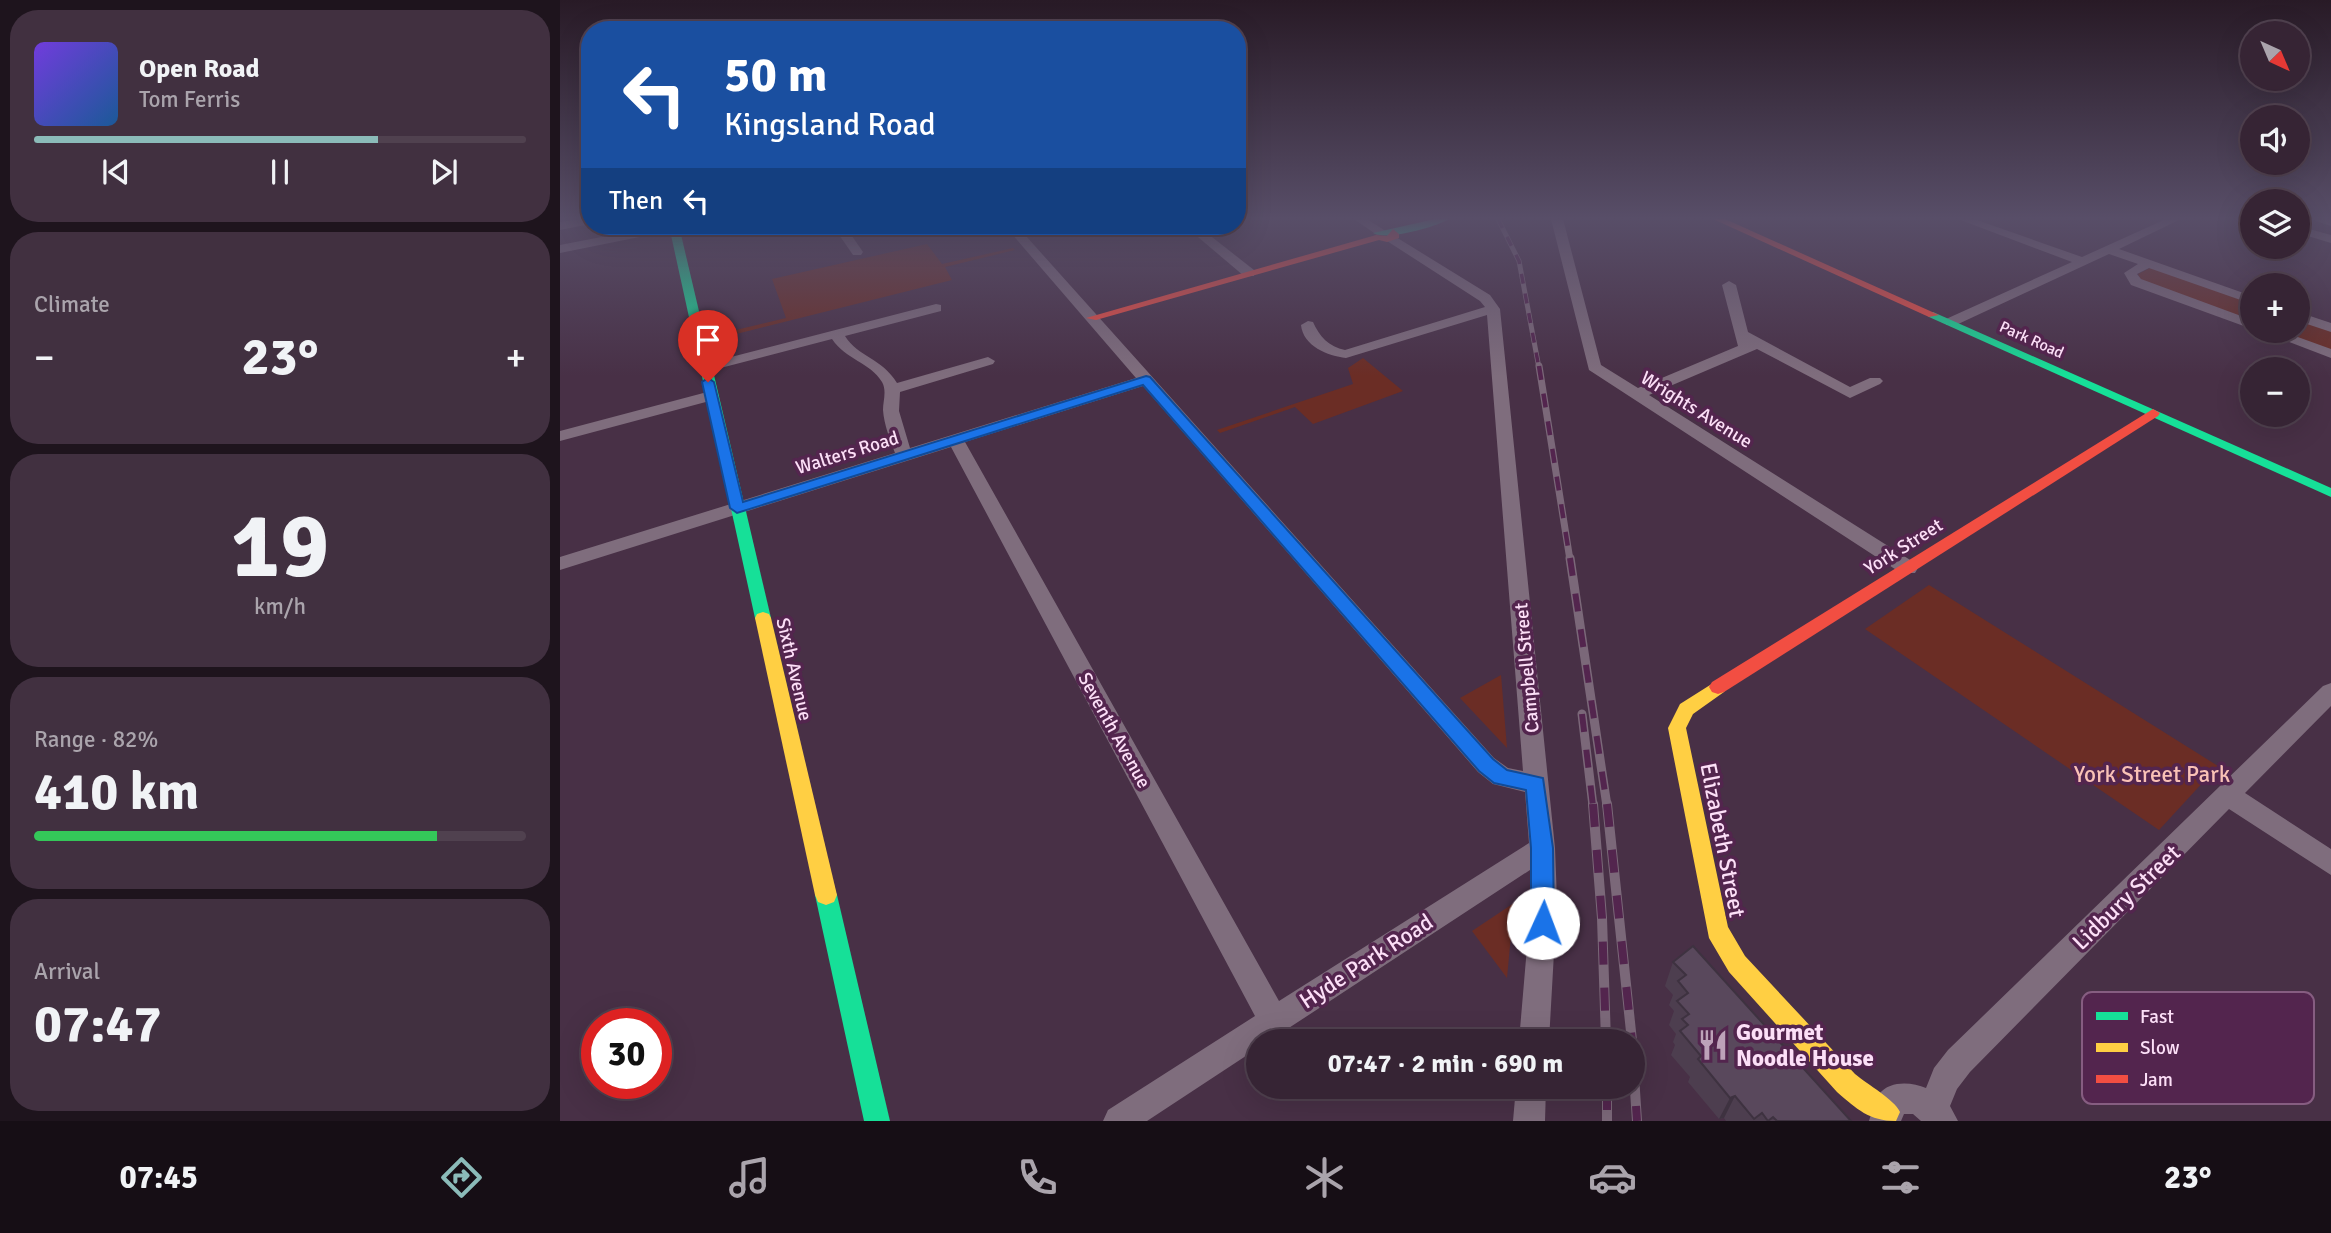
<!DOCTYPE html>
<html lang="en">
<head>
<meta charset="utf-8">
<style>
	:root { --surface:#362434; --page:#413040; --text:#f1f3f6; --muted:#aaa4ac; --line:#50414f; --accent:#8bbbb9 }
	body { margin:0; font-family:Signika,sans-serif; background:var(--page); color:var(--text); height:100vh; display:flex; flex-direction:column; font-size:26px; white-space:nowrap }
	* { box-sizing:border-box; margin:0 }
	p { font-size:23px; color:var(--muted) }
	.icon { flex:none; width:38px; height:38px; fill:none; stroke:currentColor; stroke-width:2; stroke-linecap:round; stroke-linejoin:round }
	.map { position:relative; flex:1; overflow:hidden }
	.drawer { display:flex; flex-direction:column; gap:10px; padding:10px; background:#1e141d; width:560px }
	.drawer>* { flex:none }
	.banner { position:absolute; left:21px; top:21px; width:665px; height:214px; border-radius:28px; box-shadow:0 7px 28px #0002,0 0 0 2px var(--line); background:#1a4fa0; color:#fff; overflow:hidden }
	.needle { width:46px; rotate:136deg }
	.buttons { position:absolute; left:1680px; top:21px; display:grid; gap:14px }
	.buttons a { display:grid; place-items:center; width:70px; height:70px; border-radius:50%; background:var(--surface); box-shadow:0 7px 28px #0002,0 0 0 2px var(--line); font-size:35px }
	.speed { position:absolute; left:21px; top:1008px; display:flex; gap:14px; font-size:35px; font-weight:700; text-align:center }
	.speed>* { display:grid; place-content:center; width:91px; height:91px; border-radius:50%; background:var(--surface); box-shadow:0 7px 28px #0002,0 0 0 2px var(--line); line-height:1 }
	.speed .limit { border:10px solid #d22; background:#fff; color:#111 }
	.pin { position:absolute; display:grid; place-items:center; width:60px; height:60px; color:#fff; margin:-72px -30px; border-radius:50% 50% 50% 0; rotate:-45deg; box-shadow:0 0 7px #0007 }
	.pin .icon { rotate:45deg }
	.me { position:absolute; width:77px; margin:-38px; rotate:2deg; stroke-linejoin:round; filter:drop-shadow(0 0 5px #0008) }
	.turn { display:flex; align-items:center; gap:24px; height:147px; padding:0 28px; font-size:32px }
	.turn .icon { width:91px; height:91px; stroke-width:2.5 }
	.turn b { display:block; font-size:49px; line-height:60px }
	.then { display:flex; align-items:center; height:66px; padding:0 28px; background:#0003; gap:14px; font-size:26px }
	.big { font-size:52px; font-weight:700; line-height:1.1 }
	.drawer .widget { flex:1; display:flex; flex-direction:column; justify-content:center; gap:10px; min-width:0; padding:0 24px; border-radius:28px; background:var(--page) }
	.drawer .dial { align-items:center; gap:0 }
	.dial b { font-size:91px; line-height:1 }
	.song { display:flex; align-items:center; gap:21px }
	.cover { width:84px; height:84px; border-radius:10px; background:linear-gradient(135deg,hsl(260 70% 55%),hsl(210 70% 35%)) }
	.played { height:7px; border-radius:4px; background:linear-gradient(90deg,var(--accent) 70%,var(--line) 70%) }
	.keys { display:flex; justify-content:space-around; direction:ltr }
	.heat { display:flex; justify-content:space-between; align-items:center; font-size:38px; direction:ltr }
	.charge { height:10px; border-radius:5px; background:linear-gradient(90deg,#34c759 82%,var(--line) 0) }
	.trip { position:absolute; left:686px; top:1029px; width:399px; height:70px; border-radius:35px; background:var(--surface); box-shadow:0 7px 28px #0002,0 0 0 2px var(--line); font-weight:700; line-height:70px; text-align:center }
	.dock { display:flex; height:112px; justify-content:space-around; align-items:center; background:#160e15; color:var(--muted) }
	.dock .icon { width:49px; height:49px }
	.dock .selected { color:var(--accent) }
	.dock b { font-size:32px; color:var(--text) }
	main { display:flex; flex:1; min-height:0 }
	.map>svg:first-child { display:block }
	.green { fill:#6b2d25 }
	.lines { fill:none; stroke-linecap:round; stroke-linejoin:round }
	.street { fill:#7f6d7d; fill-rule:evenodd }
	.fast { fill:#16e098; fill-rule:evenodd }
	.slow { fill:#ffcf43; fill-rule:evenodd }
	.jam { fill:#f24e42; fill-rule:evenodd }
	.rail-far3-casing { stroke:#7b6879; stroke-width:5 }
	.rail-far2-casing { stroke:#7b6879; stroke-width:7 }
	.rail-far1-casing { stroke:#7b6879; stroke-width:9 }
	.rail-casing { stroke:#7b6879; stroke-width:10 }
	.rail-far3 { stroke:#53254e; stroke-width:3.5; stroke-dasharray:10; stroke-linecap:butt }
	.rail-far2 { stroke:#53254e; stroke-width:4.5; stroke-dasharray:14; stroke-linecap:butt }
	.rail-far1 { stroke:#53254e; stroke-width:6; stroke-dasharray:18; stroke-linecap:butt }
	.rail { stroke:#53254e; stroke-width:8; stroke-dasharray:23; stroke-linecap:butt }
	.wall { fill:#4d3e4f }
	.shaded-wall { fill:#3e3240 }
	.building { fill:#59485c; stroke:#3e3240; stroke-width:2 }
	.route { fill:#1a73e8; stroke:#114b97; stroke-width:2 }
	.labels { text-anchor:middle; stroke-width:7; stroke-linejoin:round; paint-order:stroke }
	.far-street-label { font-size:16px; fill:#fcdff7; stroke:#53254e }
	.street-label { font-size:19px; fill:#fcdff7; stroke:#53254e }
	.near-park-label { font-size:23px; fill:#f9c1b6; stroke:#53254e }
	.near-street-label { font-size:23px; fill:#fcdff7; stroke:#53254e }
	.near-poi-label { font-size:23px; font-weight:bold; fill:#fcdff7; stroke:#53254e; text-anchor:start }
	.key { fill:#53254e; stroke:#865d81; stroke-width:2 }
	.key-label { font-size:19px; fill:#fcdff7 }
</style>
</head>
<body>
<main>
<section class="drawer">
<div class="widget">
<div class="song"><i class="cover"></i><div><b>Open Road</b><p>Tom Ferris</p></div></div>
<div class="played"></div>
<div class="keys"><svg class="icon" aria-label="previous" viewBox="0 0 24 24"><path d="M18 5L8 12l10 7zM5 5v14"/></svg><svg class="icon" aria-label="pause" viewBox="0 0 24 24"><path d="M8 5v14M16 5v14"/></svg><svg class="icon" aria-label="next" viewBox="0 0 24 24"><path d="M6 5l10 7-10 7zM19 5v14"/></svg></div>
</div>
<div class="widget"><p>Climate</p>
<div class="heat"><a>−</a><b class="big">23°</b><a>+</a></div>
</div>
<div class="widget dial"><b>19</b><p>km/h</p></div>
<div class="widget"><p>Range · 82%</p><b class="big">410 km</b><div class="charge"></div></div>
<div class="widget"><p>Arrival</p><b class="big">07:47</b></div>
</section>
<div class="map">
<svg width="1771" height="1121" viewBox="0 0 1771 1121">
	<rect width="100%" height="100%" fill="#483046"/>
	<g class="green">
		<polygon points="367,244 382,264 453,248 455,250 385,267 392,280 160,338 159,334 226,318 212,279"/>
		<polygon points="1592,267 1692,303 1692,323 1582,282 1578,274"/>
		<polygon points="1738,319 1771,331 1771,351 1714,331 1738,331"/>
		<polygon points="803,358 843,391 753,424 735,407 660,433 657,430 793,384 788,368"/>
		<polygon points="1369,585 1658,766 1599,830 1305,629"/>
		<polygon points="941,675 947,748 900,698"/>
		<polygon points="954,903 947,978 912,931"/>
	</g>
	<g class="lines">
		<g class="street">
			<polygon points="19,219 30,219 30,224 0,230 0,222"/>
			<polygon points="794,219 807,219 827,232 817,235"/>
			<polygon points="991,219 1003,219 1041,365 1078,388 1178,346 1162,285 1169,281 1176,285 1188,332 1290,387 1310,378 1320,378 1323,381 1320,384 1290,398 1197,349 1089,395 1355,563 1358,568 1355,573 1341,573 1029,370"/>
			<polygon points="1398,219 1414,219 1522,257 1606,219 1621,219 1559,249 1692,296 1692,304 1589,268 1577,274 1581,279 1692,320 1692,329 1571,285 1564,273 1578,264 1549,254 1396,325 1386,325 1386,319 1512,262"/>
			<polygon points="1754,219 1771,219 1771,226 1756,221"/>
			<polygon points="98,226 120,226 114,230 0,253 0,245"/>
			<polygon points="273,226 285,226 303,252 301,255 293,255"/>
			<path d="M445,226H457L934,758L948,768L963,771L927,315L786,358C768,356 743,346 741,325L748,321L753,322C759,336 769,347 785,350L925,307L920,301L827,241V235L831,234L930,295L940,309L995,848L997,900L989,1041H959L971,900L970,870L709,1041H698V1048L587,1121H543L548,1110L695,1016L391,447L0,570V557L335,453C330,439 324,425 323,410C323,401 327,391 322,382C310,362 286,360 272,339L145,372L140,371L138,368L140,365L376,304L381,305V311L285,336C298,357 322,358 337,383L428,357L435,361L433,364L340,392L339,411L350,448L576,378ZM583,386L918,772L933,784L965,792L969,843L719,1001L405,442Z"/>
			<polygon points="625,226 638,226 694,270 694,276 684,276"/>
			<polygon points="1738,226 1771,235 1771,243 1738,233"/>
			<polygon points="1738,312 1771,323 1771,332 1738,321"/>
			<polygon points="1701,331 1721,331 1771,349 1771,358"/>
			<polygon points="151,391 157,393 159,396 157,399 0,441 0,431"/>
			<path d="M1771,683V706L1685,793L1771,849V875L1669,809L1410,1072L1397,1089L1390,1106L1398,1121H1361L1353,1114H1344L1341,1121H1309C1312,1113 1313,1101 1319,1094C1330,1080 1352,1082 1366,1088L1374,1068L1388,1050L1763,686Z"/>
			<polygon points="956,1087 986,1087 985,1121 953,1121"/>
		</g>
		<g class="fast">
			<path d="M875,219H889C876,227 826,241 813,233Z"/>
			<polygon points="109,226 119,226 211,618 209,622 197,622 195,618"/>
			<polygon points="1373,312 1771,488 1771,497 1369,317 1367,315"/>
			<polygon points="266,885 274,888 277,895 330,1121 304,1121 255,895 258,888"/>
		</g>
		<g class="slow">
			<polygon points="203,612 209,614 211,618 277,895 274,902 266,905 258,902 255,895 195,618 197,614"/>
			<path d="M1158,680L1164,682L1167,687L1164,692L1133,714L1126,728L1168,927L1185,956L1295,1074C1308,1085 1334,1099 1340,1112L1336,1121C1309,1121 1297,1109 1277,1092L1169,972L1149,938L1108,728L1120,704Z"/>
		</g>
		<g class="jam">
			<polygon points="1153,219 1165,219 1379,315 1369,317"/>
			<polygon points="833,229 839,234 839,238 827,242 819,240 536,320 526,318 816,235 827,236"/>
			<polygon points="1593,409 1600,413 1598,416 1164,692 1158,694 1152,692 1149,687 1152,682"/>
		</g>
		<defs>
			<polyline id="rail-far3" points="938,219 959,261 979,368"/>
			<polyline id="rail-far2" points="979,366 1010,560"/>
			<g id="rail-far1">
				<polyline points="1010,558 1047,806"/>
				<polyline points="1022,714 1033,806"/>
			</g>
			<g id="rail">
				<polyline points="1033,804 1042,918 1046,1041"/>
				<polyline points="1047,804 1072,1041"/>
				<polyline points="1073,1060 1077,1121"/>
				<polyline points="1047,1087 1047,1121"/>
			</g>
		</defs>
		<use href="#rail-far3" class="rail-far3-casing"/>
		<use href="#rail-far2" class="rail-far2-casing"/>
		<use href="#rail-far1" class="rail-far1-casing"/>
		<use href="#rail" class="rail-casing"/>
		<use href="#rail-far3" class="rail-far3"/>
		<use href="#rail-far2" class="rail-far2"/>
		<use href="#rail-far1" class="rail-far1"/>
		<use href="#rail" class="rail"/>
	</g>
	<polygon class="wall" points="1113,962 1291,1121 1166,1121 1164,1118 1159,1119 1128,1082 1130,1077 1111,1055 1115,1045 1113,1042 1116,1034 1109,1025 1114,1011 1109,1005 1113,995 1105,986"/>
	<polygon class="shaded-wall" points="1175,1096 1164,1118 1159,1119 1170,1098"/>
	<polygon class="building" points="1133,946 1291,1121 1217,1121 1213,1117 1208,1121 1202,1113 1194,1119 1175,1096 1170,1098 1138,1059 1141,1056 1120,1031 1128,1025 1122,1019 1129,1014 1117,1001 1128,993 1118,981 1126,975 1113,962"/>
	<linearGradient id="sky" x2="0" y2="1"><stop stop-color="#281a26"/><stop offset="0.58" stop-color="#584e68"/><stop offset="1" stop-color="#584e68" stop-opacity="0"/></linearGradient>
	<rect width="1771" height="376" fill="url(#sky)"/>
	<polygon class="route" points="586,376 590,377 933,759 947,770 983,778 993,848 994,923 991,931 983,934 975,931 971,923 971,848 966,790 934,783 919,771 583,385 177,513 170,508 142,382 148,378 154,382 183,502"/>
	<defs>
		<symbol id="restaurant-bare" viewBox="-9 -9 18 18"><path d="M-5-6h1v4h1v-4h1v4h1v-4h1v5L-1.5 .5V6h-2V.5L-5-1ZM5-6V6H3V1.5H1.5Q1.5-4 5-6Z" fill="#bda2b9" stroke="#53254e" stroke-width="2.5" paint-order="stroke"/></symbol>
	</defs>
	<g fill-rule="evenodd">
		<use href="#restaurant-bare" x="1131" y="1023" width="44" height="44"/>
	</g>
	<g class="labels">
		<g class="far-street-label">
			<text transform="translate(1472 339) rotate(24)" y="6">Park Road</text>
		</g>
		<g class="street-label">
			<text transform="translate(1137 409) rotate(32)" y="7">Wrights Avenue</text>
			<text transform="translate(287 452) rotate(-17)" y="7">Walters Road</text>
			<text transform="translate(1343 546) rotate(-32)" y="7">York Street</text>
			<text transform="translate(966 668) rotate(-95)" y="7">Campbell Street</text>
			<text transform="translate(235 669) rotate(77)" y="7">Sixth Avenue</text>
			<text transform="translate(555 730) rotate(61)" y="7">Seventh Avenue</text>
		</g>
		<g class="near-park-label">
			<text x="1592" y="782">York Street Park</text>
		</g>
		<g class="near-street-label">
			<text transform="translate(1163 840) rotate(79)" y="8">Elizabeth Street</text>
			<text transform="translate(1566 897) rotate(-44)" y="8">Lidbury Street</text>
			<text transform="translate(806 961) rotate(-33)" y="8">Hyde Park Road</text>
		</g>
		<g class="near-poi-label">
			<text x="1176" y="1040">Gourmet<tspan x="1176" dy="26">Noodle House</tspan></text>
		</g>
	</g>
	<rect x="1522" y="992" width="232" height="112" rx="10" class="key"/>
	<rect x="1536" y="1012" width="32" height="8" fill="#16e098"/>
	<rect x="1536" y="1043" width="32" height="9" fill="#ffcf43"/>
	<rect x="1536" y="1075" width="32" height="8" fill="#f24e42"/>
	<g class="key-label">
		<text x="1580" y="1023">Fast</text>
		<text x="1580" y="1054">Slow</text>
		<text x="1580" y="1086">Jam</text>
	</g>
</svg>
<div class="buttons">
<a><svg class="needle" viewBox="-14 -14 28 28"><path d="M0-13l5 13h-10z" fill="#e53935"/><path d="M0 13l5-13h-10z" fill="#aaa4ac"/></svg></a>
<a><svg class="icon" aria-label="sound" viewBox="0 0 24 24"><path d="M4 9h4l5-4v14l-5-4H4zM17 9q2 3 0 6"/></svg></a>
<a><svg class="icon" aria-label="layers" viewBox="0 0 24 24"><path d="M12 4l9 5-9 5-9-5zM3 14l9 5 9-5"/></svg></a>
<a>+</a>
<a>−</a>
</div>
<div class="speed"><div class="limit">30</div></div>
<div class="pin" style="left:148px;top:382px;background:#d93025"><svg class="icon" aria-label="arrive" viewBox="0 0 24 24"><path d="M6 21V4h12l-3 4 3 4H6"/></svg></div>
<svg class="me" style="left:983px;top:923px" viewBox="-20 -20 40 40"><circle r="19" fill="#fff"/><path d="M0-13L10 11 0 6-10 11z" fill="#1a73e8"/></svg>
<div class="trip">07:47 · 2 min · 690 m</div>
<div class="banner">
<div class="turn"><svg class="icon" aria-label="left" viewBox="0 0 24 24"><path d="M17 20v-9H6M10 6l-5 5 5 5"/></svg><div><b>50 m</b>Kingsland Road</div></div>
<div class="then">Then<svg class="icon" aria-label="left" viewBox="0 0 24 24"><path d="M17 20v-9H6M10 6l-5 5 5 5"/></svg></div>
</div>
</div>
</main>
<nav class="dock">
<b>07:45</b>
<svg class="icon selected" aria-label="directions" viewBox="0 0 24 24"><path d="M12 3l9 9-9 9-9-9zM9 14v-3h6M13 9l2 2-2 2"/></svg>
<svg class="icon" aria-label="music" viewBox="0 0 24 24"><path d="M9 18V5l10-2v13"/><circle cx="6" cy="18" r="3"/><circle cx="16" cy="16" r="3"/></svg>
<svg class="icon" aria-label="phone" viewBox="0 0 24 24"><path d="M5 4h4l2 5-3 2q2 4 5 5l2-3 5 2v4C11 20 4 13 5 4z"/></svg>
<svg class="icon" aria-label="climate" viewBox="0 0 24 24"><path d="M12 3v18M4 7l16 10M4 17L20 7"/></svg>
<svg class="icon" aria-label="car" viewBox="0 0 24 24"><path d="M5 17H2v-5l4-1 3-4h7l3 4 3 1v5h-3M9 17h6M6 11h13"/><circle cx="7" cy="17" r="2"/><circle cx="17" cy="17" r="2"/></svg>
<svg class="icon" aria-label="filters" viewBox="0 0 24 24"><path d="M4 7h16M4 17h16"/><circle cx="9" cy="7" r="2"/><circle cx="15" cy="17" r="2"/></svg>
<b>23°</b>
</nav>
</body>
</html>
